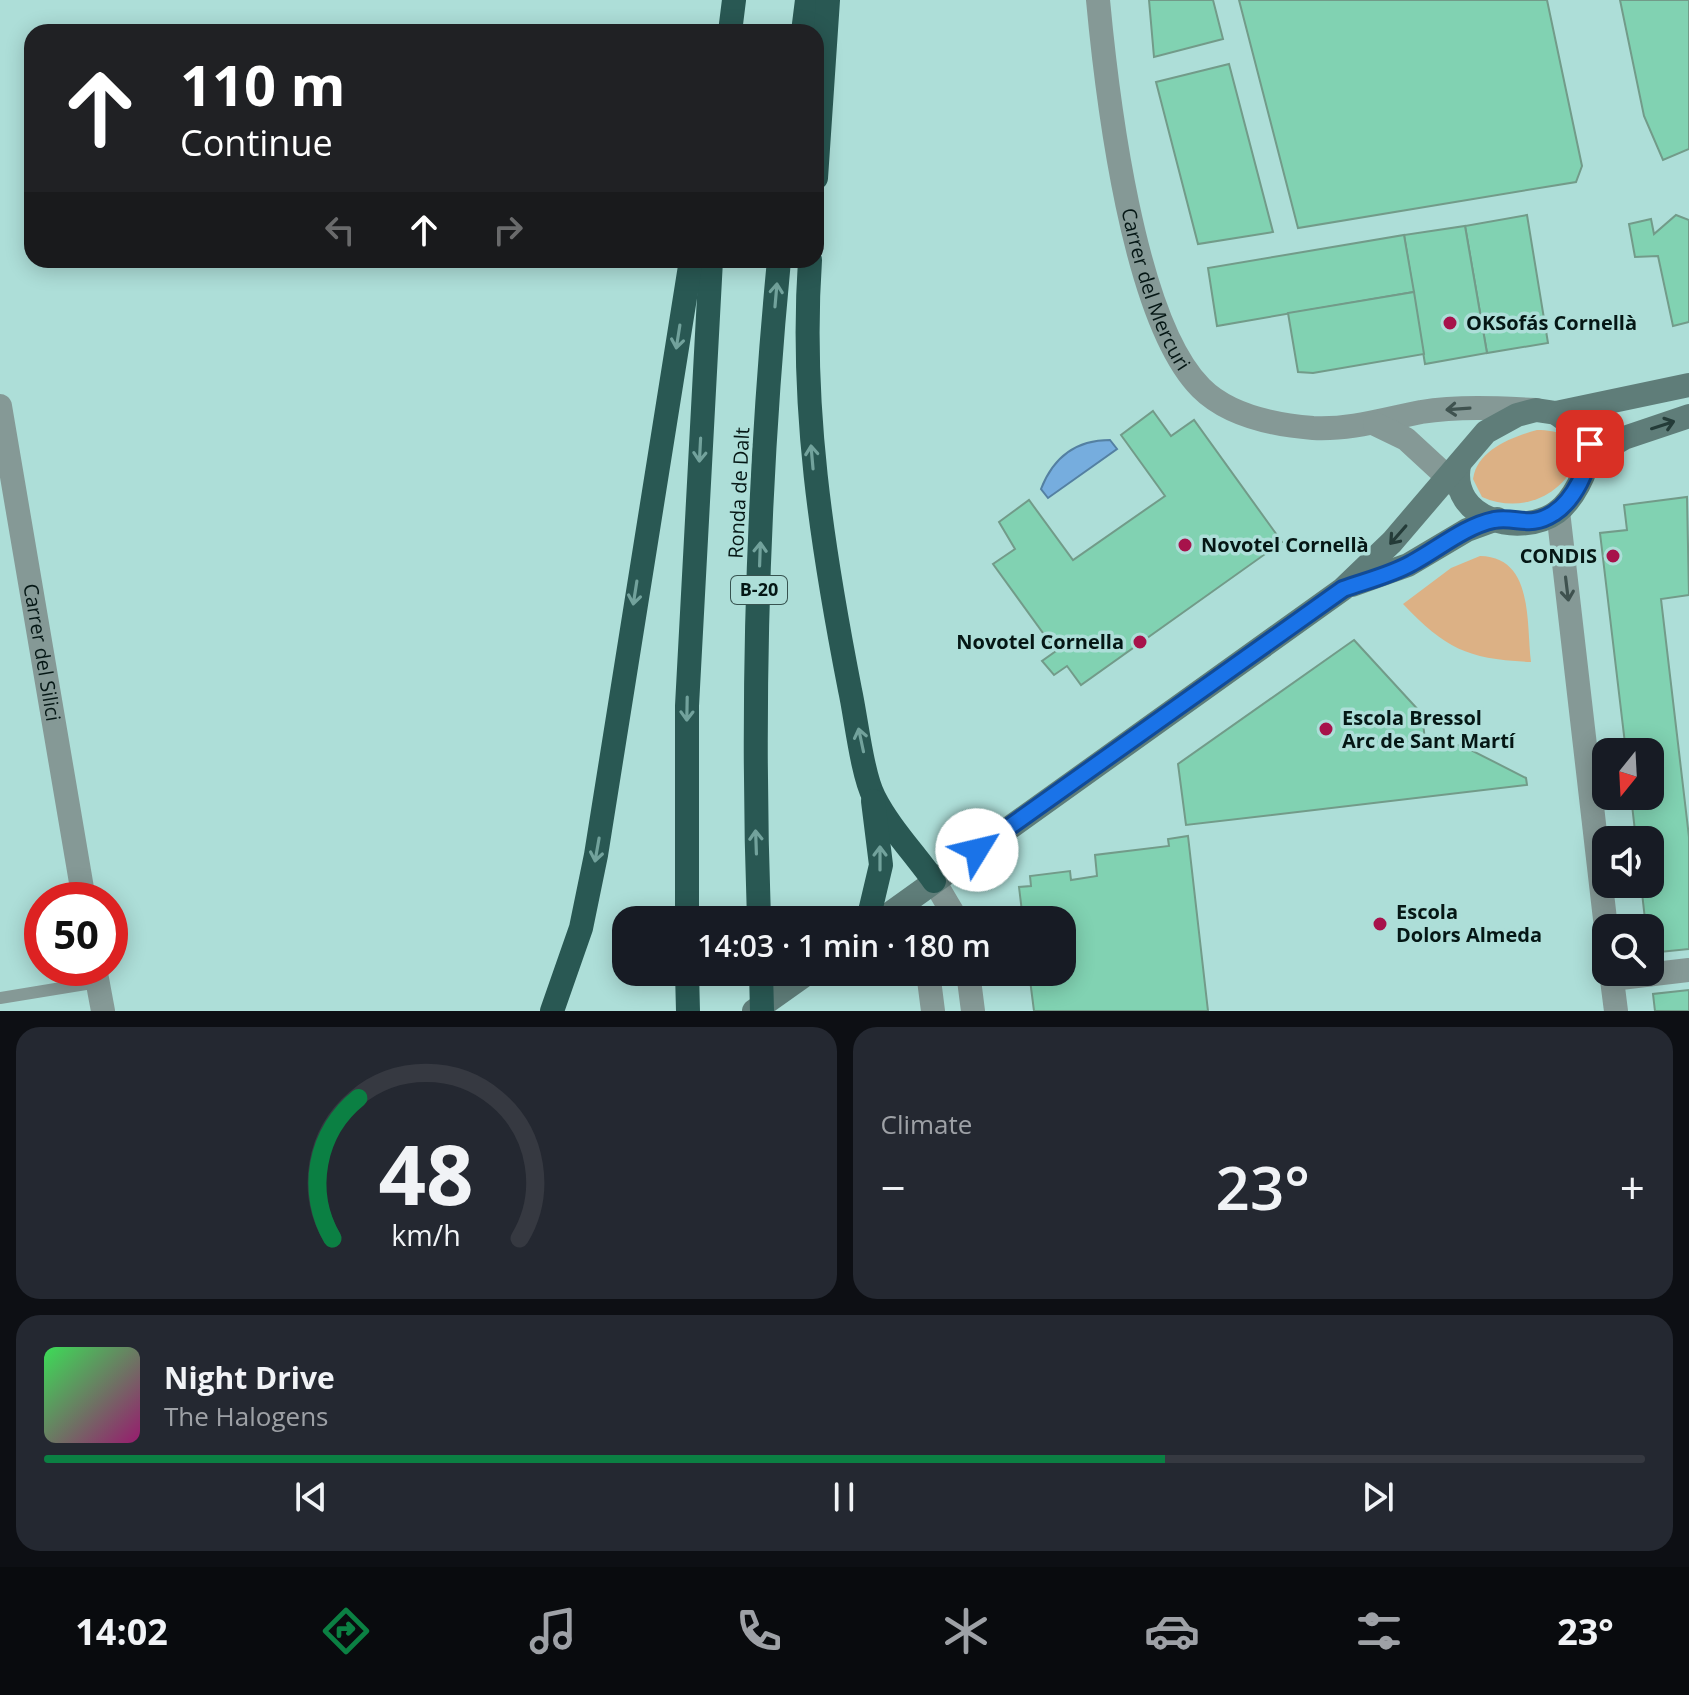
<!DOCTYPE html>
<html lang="en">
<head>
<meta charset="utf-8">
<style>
	:root { --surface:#171b24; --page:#242831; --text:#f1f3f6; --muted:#9ea1a6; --line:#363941; --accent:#0b8043 }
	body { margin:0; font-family:"Open Sans",sans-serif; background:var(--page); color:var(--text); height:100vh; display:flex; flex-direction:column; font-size:30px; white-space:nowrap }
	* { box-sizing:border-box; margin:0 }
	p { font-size:26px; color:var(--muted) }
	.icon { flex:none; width:44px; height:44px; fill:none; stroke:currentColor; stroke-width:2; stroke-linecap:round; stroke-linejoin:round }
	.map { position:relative; height:1011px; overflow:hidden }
	.details { display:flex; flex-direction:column; gap:16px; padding:16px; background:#0d0f14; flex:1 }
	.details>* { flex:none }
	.hud { position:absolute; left:24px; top:24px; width:800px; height:244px; border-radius:24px; box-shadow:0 4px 20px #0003; background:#202124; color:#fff; overflow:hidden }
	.needle { width:52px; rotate:198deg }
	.fabs { position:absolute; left:1592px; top:738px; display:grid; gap:16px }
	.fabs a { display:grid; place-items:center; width:72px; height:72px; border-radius:16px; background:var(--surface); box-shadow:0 4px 20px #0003; font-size:40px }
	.speed { position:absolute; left:24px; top:882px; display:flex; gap:16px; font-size:40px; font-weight:700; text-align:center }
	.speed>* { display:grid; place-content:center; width:104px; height:104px; border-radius:50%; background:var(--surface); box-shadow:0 4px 20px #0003; line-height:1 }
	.speed .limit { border:12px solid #d22; background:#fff; color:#111 }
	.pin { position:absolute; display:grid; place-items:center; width:68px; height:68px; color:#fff; margin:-34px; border-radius:16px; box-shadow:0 4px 12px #0006 }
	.me { position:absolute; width:88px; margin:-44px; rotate:54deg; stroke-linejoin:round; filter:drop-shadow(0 0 6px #0008) }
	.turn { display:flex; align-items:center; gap:28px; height:168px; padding:0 24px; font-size:36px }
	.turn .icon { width:104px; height:104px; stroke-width:2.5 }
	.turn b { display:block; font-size:56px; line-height:68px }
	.lanes { display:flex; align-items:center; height:76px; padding:0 24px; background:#0003; justify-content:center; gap:40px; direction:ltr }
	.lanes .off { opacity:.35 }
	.big { font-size:60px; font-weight:600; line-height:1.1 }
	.details .card { flex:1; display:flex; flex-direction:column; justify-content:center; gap:12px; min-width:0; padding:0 28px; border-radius:24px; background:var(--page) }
	.details .dial { align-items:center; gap:0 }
	.dial svg { height:208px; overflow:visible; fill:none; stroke:var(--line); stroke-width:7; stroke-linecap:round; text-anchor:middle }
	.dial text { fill:var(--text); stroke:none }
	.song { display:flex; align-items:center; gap:24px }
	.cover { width:96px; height:96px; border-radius:12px; background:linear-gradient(135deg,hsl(130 70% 55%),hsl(320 70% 35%)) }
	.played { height:8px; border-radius:4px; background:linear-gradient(90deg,var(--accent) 70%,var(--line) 70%) }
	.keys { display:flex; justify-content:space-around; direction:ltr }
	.heat { display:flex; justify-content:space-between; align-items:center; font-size:44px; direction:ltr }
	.details .tiles { flex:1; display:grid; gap:16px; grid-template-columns:1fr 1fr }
	.card:last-child { grid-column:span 2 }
	.trip { position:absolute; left:612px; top:906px; width:464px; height:80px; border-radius:24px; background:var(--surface); box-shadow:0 4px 20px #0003; font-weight:600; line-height:80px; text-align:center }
	.dock { display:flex; height:128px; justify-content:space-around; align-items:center; background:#090b0e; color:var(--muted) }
	.dock .icon { width:56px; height:56px }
	.dock .on { color:var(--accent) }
	.dock b { font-size:36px; color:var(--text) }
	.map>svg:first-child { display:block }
	.green { fill:#dcb185 }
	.water { fill:#76adde; stroke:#5480a2; stroke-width:2 }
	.building { fill:#81d2b2; stroke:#729b89; stroke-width:2 }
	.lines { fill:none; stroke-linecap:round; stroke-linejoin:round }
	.lane { stroke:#859996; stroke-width:12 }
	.street { stroke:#859996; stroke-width:24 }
	.secondary { stroke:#5f7d79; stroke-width:24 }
	.highway { stroke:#295853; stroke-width:24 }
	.highway-bridge { stroke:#295853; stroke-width:24 }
	.oneway { stroke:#72a29c }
	.oneway2 { stroke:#3f524f }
	.oneway3 { stroke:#243b38 }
	.route-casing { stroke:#114b97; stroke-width:20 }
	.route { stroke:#1a73e8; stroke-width:14 }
	.poi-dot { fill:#a7124b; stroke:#added8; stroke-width:3 }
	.labels { text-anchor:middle; stroke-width:7; stroke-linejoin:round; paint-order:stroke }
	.shield { fill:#added8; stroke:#375350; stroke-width:2 }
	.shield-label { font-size:18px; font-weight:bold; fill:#051715 }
	.street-label { font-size:20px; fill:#051715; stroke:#added8 }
	.poi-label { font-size:20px; font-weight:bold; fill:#051715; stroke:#added8; text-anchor:start }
</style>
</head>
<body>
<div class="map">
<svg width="1689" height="1011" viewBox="0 0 1689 1011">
	<rect width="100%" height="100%" fill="#added8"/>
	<g class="green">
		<path d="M1537,430C1558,430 1576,436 1577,460C1561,497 1520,514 1482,497L1473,479C1477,450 1512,437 1537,430Z"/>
		<path d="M1480,556C1534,557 1526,622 1531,662C1468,659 1447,650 1403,604L1451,568Z"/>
	</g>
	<path class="water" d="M1110,440L1117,449L1048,498L1041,489C1053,458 1076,440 1110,440Z"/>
	<g class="building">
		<polygon points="1149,0 1213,0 1223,39 1154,57"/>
		<polygon points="1239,0 1547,0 1582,166 1576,182 1298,228"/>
		<polygon points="1620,0 1689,0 1689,149 1663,160 1644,116"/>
		<polygon points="1229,64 1273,232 1198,244 1156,82"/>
		<polygon points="1527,215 1548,343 1487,353 1465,226"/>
		<polygon points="1676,215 1689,220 1689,322 1673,326 1658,256 1635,257 1629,224 1651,219 1654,234"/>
		<polygon points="1465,226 1487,353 1425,364 1404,235"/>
		<polygon points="1404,235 1414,292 1217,326 1208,268"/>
		<polygon points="1414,292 1424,354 1313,373 1298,372 1288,313"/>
		<polygon points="1153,411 1171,436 1194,420 1282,542 1081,685 1067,666 1054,675 1042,661 1056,651 993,564 1015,549 999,522 1029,500 1073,560 1165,496 1121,435"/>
		<polygon points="1687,497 1689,595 1661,599 1689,837 1689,949 1650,953 1650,928 1646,928 1641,884 1650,884 1650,840 1636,840 1631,796 1650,796 1650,752 1626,752 1600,533 1627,530 1624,505"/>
		<polygon points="1354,640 1422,714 1426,749 1461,745 1526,778 1527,785 1186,825 1178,764"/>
		<polygon points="1188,836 1208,1011 1034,1011 1029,972 1062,972 1062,920 1023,920 1019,887 1031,886 1030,876 1070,871 1071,880 1097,876 1095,855 1169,846 1168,839"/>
		<polygon points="1689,990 1689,1011 1655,1011 1653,994"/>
	</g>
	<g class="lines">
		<polyline class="lane" points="0,998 98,982"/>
		<g class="street">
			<path id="s1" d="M1098,0C1107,96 1133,320 1201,388C1229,416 1275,425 1313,428C1350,430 1385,419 1421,412C1458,406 1497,408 1536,410"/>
			<path id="s2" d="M0,406L84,900"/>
			<polyline points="1375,424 1406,439 1457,486"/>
			<polyline points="1558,511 1606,928"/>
			<polyline points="934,881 957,920"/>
			<polyline points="95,968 103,1011"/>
			<polyline points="928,972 933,1011"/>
			<polyline points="968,972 973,1011"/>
			<polyline points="1611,972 1616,1011"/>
			<polyline points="1612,979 1689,970"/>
		</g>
		<g class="secondary">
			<polyline points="1589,459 1624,438 1689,416"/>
			<path d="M1459,465C1449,520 1521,538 1557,512C1573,500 1587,472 1590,452L1583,433L1556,413"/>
			<polyline points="1352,585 1408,565 1467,530 1497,519"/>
			<polyline points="881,920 1343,589 1392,542 1486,432 1517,415 1536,410 1556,413 1689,385"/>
			<polyline points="754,1011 809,972"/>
		</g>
		<g class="highway">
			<polyline points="730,32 734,0"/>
			<polyline points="803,32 807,0"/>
			<polyline points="816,178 828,0"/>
			<path d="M810,260C800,406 822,547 850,690C856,717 862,774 874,797C889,827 915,854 934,881"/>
			<polyline points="687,920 687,706 711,260"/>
			<path d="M759,920C751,700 758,479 779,260"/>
			<polyline points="868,920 881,865 873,801"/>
			<polyline points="687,972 688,1011"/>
			<polyline points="552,1011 581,928 596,855 691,260"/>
		</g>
		<polyline class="highway-bridge" points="761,972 762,1011"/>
	</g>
	<defs><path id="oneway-shaft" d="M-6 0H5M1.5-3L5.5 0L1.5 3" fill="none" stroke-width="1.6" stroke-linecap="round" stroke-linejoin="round" transform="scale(2)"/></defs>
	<g class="oneway">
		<use href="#oneway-shaft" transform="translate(776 295) rotate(-85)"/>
		<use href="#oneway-shaft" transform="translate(678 337) rotate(99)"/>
		<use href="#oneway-shaft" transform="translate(700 450) rotate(93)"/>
		<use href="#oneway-shaft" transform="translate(812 457) rotate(-95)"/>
		<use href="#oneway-shaft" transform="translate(760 554) rotate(-88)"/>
		<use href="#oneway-shaft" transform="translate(635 593) rotate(99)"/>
		<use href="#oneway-shaft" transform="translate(687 709) rotate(91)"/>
		<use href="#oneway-shaft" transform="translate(861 740) rotate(-102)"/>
		<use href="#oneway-shaft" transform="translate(756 842) rotate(-92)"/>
		<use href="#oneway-shaft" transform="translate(597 850) rotate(100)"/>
		<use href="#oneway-shaft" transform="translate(880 858) rotate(-90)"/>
	</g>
	<g class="oneway2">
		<use href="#oneway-shaft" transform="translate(1458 409) rotate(176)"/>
		<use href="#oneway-shaft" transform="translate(1567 589) rotate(83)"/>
	</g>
	<g class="oneway3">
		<use href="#oneway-shaft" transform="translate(1663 425) rotate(-18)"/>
		<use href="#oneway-shaft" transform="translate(1398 535) rotate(131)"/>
	</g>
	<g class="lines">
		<defs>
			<path id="route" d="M977,850L1343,589C1365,581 1391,575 1412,563C1438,549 1465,526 1494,520C1517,516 1530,529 1554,513C1573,501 1591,467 1590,444"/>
		</defs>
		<use href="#route" class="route-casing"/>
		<use href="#route" class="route"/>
	</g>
	<g class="poi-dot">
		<circle cx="1450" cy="323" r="8"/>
		<circle cx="1185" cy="545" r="8"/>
		<circle cx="1613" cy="556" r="8"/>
		<circle cx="1140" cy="642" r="8"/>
		<circle cx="1326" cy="729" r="8"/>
		<circle cx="1380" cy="924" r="8"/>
	</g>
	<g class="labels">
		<rect class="shield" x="731" y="576" width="56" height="28" rx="6"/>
		<g class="shield-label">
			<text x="759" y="596">B-20</text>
		</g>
		<g class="street-label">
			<text dy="7" stroke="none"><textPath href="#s1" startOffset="296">Carrer del Mercuri</textPath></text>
			<text transform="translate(739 493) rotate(-87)" y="7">Ronda de Dalt</text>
			<text dy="7" stroke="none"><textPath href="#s2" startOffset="250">Carrer del Silici</textPath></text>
		</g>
		<g class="poi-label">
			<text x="1466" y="330">OKSofás Cornellà</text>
			<text x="1201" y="552">Novotel Cornellà</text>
			<text x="1597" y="563" text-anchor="end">CONDIS</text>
			<text x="1124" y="649" text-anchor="end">Novotel Cornella</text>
			<text x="1342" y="725">Escola Bressol<tspan x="1342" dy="23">Arc de Sant Martí</tspan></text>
			<text x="1396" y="919">Escola<tspan x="1396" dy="23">Dolors Almeda</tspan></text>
		</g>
	</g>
</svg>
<div class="fabs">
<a><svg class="needle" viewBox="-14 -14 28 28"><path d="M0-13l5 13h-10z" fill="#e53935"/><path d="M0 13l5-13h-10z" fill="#9ea1a6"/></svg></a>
<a><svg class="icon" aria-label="sound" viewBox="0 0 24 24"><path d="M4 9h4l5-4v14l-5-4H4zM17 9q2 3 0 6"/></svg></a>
<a><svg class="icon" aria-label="search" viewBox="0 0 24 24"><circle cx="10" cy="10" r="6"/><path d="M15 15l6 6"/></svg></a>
</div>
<div class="speed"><div class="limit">50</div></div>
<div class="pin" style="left:1590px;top:444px;background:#d93025"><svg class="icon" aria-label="arrive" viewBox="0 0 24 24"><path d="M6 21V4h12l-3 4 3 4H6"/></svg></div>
<svg class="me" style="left:977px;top:850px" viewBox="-20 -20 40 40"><circle r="19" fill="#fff"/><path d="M0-13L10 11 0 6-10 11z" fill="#1a73e8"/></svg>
<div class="trip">14:03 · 1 min · 180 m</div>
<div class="hud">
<div class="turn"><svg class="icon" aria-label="ahead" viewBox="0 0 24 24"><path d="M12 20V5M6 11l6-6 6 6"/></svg><div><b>110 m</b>Continue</div></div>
<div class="lanes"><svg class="icon off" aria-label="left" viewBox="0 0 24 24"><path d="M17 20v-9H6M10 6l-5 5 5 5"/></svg><svg class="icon" aria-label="ahead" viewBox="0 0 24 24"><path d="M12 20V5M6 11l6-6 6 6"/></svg><svg class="icon off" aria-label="right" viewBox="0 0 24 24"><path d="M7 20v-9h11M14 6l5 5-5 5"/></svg></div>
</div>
</div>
<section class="details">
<div class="tiles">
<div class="card dial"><svg viewBox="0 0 100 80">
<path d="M14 69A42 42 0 1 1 86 69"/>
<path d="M14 69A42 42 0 0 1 24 15" stroke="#0b8043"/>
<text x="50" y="56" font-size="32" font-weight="700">48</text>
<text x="50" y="72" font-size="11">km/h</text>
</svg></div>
<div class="card"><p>Climate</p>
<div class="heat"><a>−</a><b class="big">23°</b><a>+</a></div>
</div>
<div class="card">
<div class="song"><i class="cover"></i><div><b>Night Drive</b><p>The Halogens</p></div></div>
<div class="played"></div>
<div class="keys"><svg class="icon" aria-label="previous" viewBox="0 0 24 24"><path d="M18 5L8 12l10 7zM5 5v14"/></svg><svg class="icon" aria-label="pause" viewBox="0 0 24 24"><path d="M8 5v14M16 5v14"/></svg><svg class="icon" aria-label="next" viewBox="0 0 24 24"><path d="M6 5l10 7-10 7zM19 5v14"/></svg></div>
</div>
</div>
</section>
<nav class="dock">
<b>14:02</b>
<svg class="icon on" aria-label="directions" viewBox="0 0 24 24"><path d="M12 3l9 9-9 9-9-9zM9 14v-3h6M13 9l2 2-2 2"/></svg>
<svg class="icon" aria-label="music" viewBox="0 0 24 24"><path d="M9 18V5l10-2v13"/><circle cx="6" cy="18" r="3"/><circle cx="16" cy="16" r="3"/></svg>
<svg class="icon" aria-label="phone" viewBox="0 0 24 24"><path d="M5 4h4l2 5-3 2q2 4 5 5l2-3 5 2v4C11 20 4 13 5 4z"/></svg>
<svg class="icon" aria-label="climate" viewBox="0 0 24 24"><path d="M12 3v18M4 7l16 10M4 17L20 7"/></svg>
<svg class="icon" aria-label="car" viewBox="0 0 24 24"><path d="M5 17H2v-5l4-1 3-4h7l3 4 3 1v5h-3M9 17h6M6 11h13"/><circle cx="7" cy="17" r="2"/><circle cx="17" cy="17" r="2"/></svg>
<svg class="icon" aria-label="filters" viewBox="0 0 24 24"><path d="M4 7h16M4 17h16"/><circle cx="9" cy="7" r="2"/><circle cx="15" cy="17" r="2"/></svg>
<b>23°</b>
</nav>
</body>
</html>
